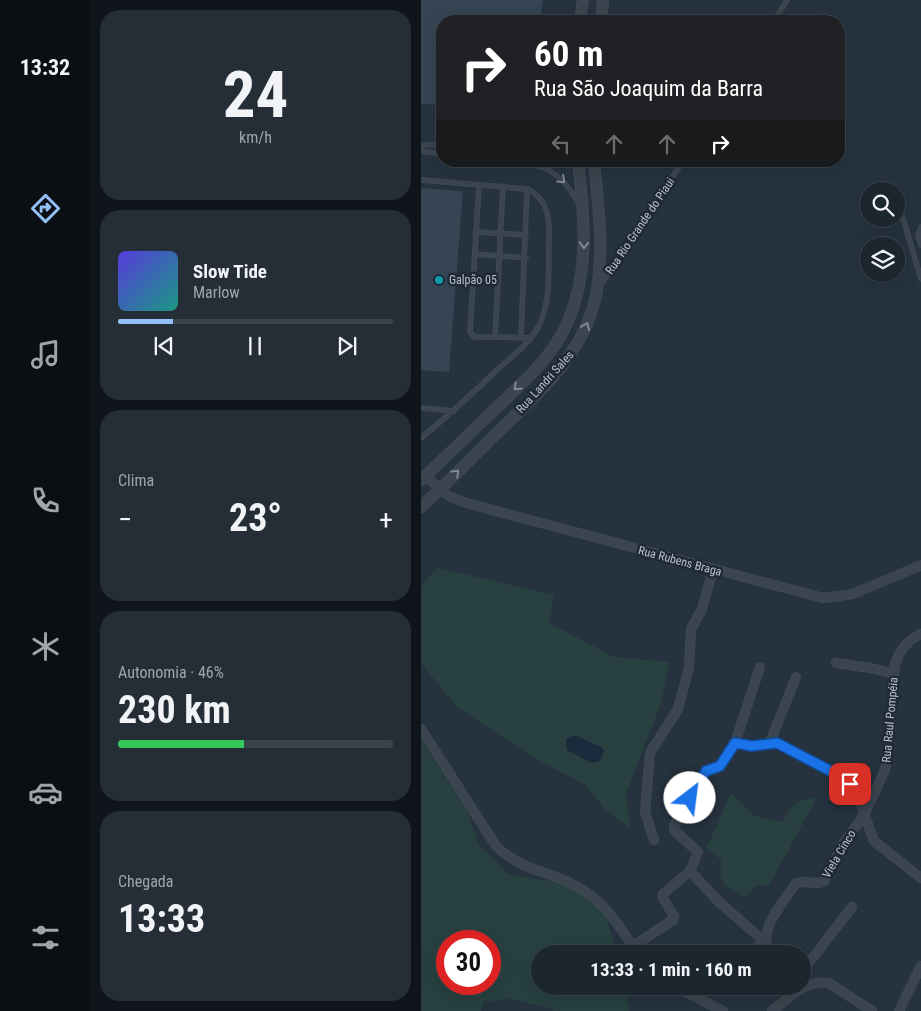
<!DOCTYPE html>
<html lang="pt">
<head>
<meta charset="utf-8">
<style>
	:root { --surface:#1c262f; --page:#252e37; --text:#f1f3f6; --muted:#a0a5aa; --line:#3a434b; --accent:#92c0f4 }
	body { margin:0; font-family:"Roboto Condensed",sans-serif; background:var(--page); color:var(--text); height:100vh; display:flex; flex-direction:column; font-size:19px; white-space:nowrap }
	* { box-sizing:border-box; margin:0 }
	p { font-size:16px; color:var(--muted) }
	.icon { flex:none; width:28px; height:28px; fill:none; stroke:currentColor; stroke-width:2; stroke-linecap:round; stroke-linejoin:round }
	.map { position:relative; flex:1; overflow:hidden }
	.sheet { display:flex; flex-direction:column; gap:10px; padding:10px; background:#0f151a; width:331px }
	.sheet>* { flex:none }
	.guide { position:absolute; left:15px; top:15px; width:409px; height:152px; border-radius:20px; box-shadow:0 5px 20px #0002,0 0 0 1px var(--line); background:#202124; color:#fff; overflow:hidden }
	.controls { position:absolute; left:439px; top:182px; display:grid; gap:10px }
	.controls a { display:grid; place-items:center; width:45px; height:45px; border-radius:50%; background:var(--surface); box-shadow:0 5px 20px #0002,0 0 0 1px var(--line); font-size:25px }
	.speed { position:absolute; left:15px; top:930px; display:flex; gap:10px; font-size:25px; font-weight:700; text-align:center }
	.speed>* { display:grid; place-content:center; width:65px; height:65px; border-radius:50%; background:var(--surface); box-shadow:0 5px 20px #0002,0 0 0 1px var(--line); line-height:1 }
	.speed .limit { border:8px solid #d22; background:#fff; color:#111 }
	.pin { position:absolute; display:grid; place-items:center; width:42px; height:42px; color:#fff; margin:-21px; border-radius:10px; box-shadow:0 2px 8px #0006 }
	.me { position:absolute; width:55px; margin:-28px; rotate:30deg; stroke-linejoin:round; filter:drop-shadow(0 0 4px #0008) }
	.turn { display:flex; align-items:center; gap:18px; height:105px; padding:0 15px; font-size:22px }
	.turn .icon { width:65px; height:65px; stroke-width:2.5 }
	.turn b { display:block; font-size:35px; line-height:42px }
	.lanes { display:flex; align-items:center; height:48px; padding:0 15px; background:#0003; justify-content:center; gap:25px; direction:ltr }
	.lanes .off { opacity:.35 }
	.big { font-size:38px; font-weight:700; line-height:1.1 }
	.sheet .card { flex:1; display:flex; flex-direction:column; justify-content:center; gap:8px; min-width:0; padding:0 18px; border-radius:20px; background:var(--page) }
	.sheet .dial { align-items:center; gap:0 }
	.dial b { font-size:65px; line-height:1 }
	.song { display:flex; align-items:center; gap:15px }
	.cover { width:60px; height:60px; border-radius:8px; background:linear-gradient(135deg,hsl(250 70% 55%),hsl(170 70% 35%)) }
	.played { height:5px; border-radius:2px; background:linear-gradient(90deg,var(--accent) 20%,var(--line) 20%) }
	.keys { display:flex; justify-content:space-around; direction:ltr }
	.heat { display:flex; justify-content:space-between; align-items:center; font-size:28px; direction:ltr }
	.charge { height:8px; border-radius:4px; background:linear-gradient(90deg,#34c759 46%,var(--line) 0) }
	.trip { position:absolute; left:110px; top:945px; width:280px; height:50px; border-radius:25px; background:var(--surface); box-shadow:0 5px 20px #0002,0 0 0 1px var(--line); font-weight:700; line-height:50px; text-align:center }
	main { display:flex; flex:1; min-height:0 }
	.tabs { display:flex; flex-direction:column; width:90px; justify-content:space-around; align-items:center; background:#0b0f13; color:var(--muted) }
	.tabs .icon { width:35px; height:35px }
	.tabs .active { color:var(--accent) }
	.tabs b { font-size:22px; color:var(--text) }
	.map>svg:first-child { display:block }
	.green { fill:#284040; fill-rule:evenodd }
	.water { fill:#1a2b3d }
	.building { fill:#364553 }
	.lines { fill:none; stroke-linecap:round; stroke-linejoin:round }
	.service-casing { stroke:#444e59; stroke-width:5.5 }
	.minor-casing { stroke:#444e59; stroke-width:10 }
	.tertiary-casing { stroke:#444e59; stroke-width:12 }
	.service { stroke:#3b454f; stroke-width:4.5 }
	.minor { stroke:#3b454f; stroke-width:9 }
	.tertiary { stroke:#3b454f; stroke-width:11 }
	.oneway { stroke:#7f8993 }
	.route-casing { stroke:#114b97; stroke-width:12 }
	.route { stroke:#1a73e8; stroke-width:9 }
	.culture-dot { fill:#0f9aa8; stroke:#1f2a35; stroke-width:2 }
	.labels { text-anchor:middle; stroke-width:5; stroke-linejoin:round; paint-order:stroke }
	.street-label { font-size:12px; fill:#b7c0ca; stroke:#1f2a35 }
	.poi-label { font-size:12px; fill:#b7c0ca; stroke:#1f2a35; text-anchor:start }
</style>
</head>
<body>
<main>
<nav class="tabs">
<b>13:32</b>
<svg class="icon active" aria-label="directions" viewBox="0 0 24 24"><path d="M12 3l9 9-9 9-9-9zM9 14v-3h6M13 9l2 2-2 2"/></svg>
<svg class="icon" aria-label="music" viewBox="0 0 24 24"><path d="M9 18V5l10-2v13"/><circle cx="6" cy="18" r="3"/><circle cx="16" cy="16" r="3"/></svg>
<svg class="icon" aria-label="phone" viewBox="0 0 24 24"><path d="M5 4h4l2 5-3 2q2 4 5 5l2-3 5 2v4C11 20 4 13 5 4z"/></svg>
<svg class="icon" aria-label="climate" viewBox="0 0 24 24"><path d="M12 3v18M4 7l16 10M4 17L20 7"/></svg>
<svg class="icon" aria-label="car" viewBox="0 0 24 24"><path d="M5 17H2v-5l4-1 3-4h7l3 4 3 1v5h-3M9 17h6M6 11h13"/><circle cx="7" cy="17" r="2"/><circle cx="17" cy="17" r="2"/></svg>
<svg class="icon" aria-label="filters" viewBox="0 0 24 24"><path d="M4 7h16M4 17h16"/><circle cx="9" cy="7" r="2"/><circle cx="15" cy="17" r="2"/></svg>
</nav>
<section class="sheet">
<div class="card dial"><b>24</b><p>km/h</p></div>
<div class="card">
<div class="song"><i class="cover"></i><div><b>Slow Tide</b><p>Marlow</p></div></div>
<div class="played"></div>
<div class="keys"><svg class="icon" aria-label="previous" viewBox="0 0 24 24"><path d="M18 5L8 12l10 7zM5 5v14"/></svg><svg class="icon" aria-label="pause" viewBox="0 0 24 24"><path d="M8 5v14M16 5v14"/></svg><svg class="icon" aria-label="next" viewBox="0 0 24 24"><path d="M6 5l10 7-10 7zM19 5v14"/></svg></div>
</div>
<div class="card"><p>Clima</p>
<div class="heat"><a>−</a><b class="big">23°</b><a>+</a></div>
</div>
<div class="card"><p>Autonomia · 46%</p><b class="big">230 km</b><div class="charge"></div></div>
<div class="card"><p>Chegada</p><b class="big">13:33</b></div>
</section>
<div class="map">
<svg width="500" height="1011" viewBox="0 0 500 1011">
	<rect width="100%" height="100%" fill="#26333f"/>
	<g class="green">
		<polygon points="17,568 133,595 128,623 193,657 248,662 241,700 205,794 210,829 184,810 165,785 115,759 36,707 0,663 0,586"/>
		<path d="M0,740L46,811L58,846L87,874L145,884L183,910L196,954H119V986H201L209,1011H132L130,1008L88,999L63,1002L60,1011H0ZM26,941H69V984H26Z"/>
		<path d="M310,793L334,816L361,822L375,802L396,797L348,886L335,885L324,898C305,886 295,884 301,860L285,849Z"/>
	</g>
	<polygon class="water" points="154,735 180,747 183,751 179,761 171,763 146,750 145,739"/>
	<g class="building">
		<polygon points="0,0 122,0 119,21 21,21 21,105 0,104"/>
		<polygon points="0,188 42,191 28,372 0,370"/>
	</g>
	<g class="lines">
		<defs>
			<g id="service">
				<polyline points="353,21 366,0"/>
				<polyline points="0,145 21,144"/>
				<polyline points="0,151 21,154"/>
				<path d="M79,161C121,166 135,164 158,204"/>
				<path d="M0,180L106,189C127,198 129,220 128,241C127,266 130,298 120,321C112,341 93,355 77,369C52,393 27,416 0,438"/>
				<polyline points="58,185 49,332 53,337 74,337"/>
				<polyline points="82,186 74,337 109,338"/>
				<polyline points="476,198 500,279"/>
				<polyline points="500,227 497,235 500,245"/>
				<polyline points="55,232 105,235"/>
				<polyline points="54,254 105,258"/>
				<polyline points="179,286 262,161"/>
				<polyline points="100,338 106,189"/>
				<polyline points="0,408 33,411"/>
			</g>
			<g id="minor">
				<polyline points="4,476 28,496 45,503 402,598 432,594 500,565"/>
				<polyline points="415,663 450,668 473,674"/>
				<path d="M0,729L75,846C98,869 123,870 151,884C183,899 198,926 217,954"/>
				<polyline points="349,742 375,677"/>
				<polyline points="314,743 331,746 356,743 421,777 437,797 453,841 500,878"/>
				<polyline points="233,840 224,812 229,753 257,709 268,668 270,629 281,609 292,570"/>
				<polyline points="269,871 298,902 343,941 328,954"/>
				<polyline points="212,946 252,920 253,916 242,898 242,894 269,871 277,852 254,831 253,826 285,771 299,766 314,743 339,667"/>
				<path d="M349,954C335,930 362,904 374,884C384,878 393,887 403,881L422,844L443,815L464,770L468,749L474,664C478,651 487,640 500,634"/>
				<polyline points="384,985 384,969 387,964 431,907"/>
				<polyline points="253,986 302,1011"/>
				<path d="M351,1011C369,997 385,979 408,983L451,1011"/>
				<polyline points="478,1011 500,966"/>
			</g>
			<g id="tertiary">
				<polyline points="159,21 162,0"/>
				<polyline points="180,21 182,0"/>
				<path d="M0,480C24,458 47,435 71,412C100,384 133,357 148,319C169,268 163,214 157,161"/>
				<path d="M0,507C26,483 51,458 76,433C119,392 166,351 176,290C183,246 177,205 173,161"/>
			</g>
		</defs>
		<use href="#service" class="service-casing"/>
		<use href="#minor" class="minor-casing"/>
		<use href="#tertiary" class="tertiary-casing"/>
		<use href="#service" class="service"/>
		<use href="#minor" class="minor"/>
		<use href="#tertiary" class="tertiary"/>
	</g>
	<defs><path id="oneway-chevron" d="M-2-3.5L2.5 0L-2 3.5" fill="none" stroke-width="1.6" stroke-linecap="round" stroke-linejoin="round" transform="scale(1.25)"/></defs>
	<g class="oneway">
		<use href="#oneway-chevron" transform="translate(141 180) rotate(43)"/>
		<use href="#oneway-chevron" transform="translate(163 245) rotate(91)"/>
		<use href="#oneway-chevron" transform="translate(165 326) rotate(-68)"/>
		<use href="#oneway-chevron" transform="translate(96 387) rotate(136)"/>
		<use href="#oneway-chevron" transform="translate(35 473) rotate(-44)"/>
	</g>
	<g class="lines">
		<defs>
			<polyline id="route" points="269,798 285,771 299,766 314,743 331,746 356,743 421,777 429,784"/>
		</defs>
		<use href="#route" class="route-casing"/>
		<use href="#route" class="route"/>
	</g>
	<circle class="culture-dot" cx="18" cy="280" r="5"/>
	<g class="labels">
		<g class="street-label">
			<text transform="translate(219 226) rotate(-56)" y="4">Rua Rio Grande do Piaui</text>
			<text transform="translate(124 382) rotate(-48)" y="4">Rua Landri Sales</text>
			<text transform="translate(259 561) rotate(15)" y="4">Rua Rubens Braga</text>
			<text transform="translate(469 720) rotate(-85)" y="4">Rua Raul Pompéia</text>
			<text transform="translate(418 854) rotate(-59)" y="4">Viela Cinco</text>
		</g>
		<g class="poi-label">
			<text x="28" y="284">Galpão 05</text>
		</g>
	</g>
</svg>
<div class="controls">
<a><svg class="icon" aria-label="search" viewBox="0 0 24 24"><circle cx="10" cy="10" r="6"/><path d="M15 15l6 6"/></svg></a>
<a><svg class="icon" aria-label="layers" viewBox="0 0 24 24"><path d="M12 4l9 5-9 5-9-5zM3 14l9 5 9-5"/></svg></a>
</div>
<div class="speed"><div class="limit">30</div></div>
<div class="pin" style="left:429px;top:784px;background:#d93025"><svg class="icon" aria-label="arrive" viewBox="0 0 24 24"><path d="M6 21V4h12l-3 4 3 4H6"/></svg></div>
<svg class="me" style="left:269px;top:798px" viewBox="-20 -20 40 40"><circle r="19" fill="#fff"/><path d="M0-13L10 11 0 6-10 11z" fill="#1a73e8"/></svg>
<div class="trip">13:33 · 1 min · 160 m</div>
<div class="guide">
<div class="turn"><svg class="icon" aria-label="right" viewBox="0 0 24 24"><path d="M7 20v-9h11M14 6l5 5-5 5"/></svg><div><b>60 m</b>Rua São Joaquim da Barra</div></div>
<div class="lanes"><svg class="icon off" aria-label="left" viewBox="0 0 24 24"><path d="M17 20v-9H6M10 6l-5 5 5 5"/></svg><svg class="icon off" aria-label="ahead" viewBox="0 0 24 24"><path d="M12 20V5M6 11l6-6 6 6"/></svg><svg class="icon off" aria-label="ahead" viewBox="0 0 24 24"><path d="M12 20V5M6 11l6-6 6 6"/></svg><svg class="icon" aria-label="right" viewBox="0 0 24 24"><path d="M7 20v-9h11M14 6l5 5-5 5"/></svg></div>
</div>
</div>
</main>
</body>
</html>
